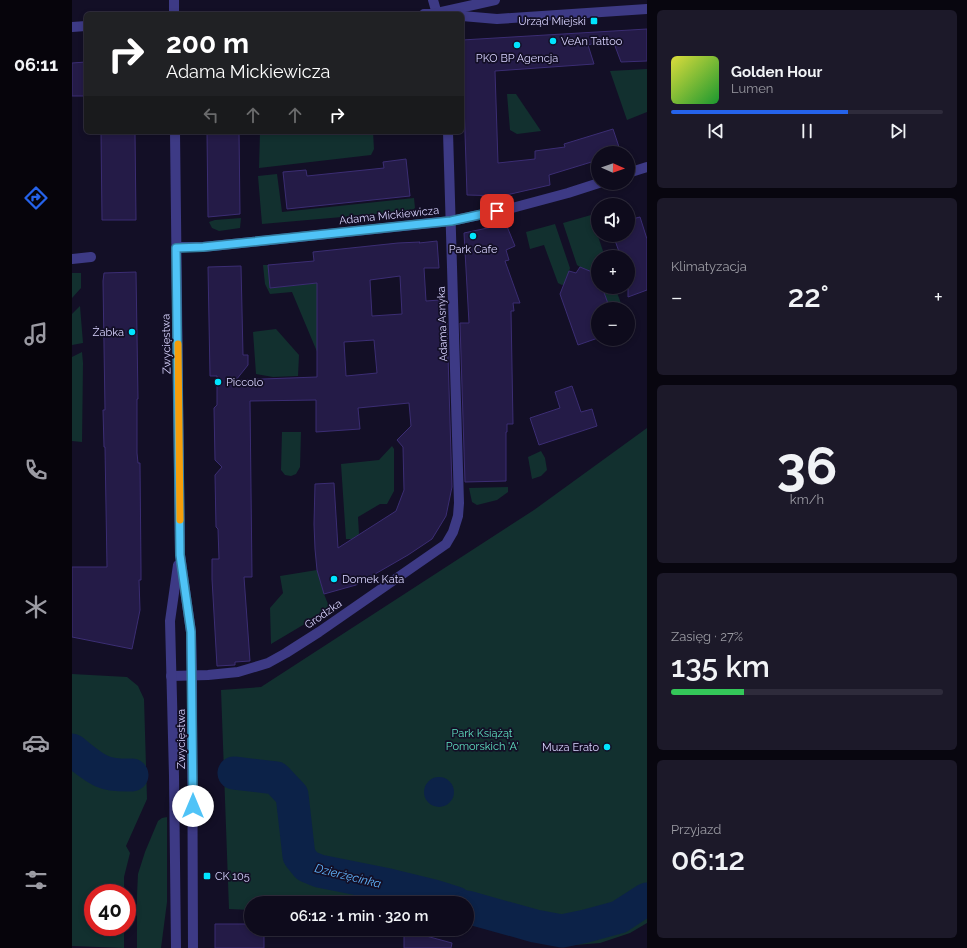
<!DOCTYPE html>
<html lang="pl">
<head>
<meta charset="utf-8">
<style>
	:root { --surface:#0e0b1c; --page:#1c1929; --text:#f1f3f6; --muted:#9b9ba3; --line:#2e2b3b; --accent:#2563eb }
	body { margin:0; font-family:Raleway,sans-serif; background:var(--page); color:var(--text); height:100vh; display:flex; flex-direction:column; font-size:15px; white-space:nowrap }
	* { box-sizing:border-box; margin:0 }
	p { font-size:13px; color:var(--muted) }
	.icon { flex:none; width:22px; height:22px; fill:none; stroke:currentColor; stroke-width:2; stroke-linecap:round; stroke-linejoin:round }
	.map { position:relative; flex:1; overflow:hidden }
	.panel { display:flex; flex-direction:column; gap:10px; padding:10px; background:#08060f; width:320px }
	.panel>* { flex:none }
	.hud { position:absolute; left:12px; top:12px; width:380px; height:122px; border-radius:6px; box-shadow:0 2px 6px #0003,0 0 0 1px var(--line); background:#202124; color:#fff; overflow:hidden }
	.needle { width:26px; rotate:92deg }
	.controls { position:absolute; left:519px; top:146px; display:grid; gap:8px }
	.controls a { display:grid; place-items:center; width:44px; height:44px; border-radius:50%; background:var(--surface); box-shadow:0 2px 6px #0003,0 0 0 1px var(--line); font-size:20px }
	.speed { position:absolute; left:12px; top:884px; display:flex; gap:8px; font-size:20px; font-weight:700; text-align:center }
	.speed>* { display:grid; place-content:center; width:52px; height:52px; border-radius:50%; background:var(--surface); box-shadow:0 2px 6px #0003,0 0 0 1px var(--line); line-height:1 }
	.speed .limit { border:6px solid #d22; background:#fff; color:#111 }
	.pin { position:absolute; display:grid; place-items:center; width:34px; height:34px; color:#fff; margin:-17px; border-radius:8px; box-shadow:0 2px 6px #0006 }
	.me { position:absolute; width:44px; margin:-22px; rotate:0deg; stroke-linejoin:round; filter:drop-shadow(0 0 3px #0008) }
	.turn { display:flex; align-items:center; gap:14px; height:84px; padding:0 16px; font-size:18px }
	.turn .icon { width:52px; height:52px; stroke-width:2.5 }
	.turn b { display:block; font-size:28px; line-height:34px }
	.lanes { display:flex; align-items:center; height:38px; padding:0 16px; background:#0003; justify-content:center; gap:20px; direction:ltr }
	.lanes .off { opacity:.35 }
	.big { font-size:30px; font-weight:600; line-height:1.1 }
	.panel .widget { flex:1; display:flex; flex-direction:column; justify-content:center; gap:6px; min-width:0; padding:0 14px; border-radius:6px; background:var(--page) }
	.panel .dial { align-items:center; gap:0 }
	.dial b { font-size:52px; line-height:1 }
	.song { display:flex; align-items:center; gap:12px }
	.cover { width:48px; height:48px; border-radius:6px; background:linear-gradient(135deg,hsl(60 70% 55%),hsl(130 70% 35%)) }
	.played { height:4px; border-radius:2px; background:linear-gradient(90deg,var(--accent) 65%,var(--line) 65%) }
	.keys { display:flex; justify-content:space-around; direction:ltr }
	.heat { display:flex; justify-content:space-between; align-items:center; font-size:22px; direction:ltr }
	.charge { height:6px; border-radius:3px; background:linear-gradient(90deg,#34c759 27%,var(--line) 0) }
	.trip { position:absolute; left:172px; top:896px; width:230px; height:40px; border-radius:20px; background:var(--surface); box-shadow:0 2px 6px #0003,0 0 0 1px var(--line); font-weight:600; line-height:40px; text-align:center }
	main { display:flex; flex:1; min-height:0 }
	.menu { display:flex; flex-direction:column; width:72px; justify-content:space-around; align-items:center; background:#06040b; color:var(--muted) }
	.menu .icon { width:28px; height:28px }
	.menu .current { color:var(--accent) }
	.menu b { font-size:18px; color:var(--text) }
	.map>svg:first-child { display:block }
	.green { fill:#12302f }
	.water { fill:#0c2248 }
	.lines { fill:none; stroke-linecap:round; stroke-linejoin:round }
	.river { stroke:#0c2248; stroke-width:33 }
	.building { fill:#241b47; stroke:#3b2d73; fill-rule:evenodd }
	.minor { stroke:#3d3a85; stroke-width:10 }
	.tertiary { stroke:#3d3a85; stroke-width:10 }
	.route-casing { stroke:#337fa1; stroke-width:10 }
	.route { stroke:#4fc3f7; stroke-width:7 }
	.slow { stroke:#f59e0b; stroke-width:7 }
	.poi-dot { fill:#00e5ff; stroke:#130f26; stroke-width:1.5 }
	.labels { text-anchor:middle; stroke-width:3.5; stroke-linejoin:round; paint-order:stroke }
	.poi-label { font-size:11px; fill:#d9d4ff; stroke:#130f26; text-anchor:start }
	.street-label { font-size:11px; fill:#d9d4ff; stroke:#130f26 }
	.park-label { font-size:11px; fill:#5fe0c0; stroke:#130f26 }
	.water-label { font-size:12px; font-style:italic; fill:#62b6ff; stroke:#130f26 }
</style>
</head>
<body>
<main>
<nav class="menu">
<b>06:11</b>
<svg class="icon current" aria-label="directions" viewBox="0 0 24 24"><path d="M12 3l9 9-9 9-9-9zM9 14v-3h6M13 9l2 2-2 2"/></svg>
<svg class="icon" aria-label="music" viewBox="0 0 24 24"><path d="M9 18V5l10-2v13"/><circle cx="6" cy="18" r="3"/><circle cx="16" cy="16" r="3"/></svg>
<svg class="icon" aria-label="phone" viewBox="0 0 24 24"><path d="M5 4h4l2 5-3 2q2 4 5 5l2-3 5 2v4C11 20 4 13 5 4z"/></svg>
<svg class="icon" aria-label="climate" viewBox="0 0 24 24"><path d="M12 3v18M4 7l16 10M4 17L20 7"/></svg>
<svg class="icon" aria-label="car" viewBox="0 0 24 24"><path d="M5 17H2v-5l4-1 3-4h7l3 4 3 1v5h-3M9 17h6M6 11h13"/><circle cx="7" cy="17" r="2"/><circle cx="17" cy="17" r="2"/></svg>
<svg class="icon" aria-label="filters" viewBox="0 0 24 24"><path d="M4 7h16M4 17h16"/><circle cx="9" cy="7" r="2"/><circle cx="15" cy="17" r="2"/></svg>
</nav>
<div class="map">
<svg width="575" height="948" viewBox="0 0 575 948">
	<rect width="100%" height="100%" fill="#130f26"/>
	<g class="green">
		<polygon points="575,69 575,112 555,120 538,71"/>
		<polygon points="435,94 444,94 469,131 445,134 438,130"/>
		<polygon points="188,132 301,132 302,149 299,155 187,168"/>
		<polygon points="205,174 210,212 342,198 343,208 339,211 190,224 186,176"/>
		<polygon points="519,215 533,257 526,257 526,277 524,273 511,278 508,267 505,265 491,223"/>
		<polygon points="169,218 168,228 147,231 140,228 137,222 143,220"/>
		<polygon points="483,224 498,268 497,271 499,272 502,281 490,285 486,283 472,245 458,249 454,232"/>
		<polygon points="191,265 196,265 198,288 245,283 246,354 220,292 198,294 193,284"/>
		<polygon points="0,273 9,273 9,288 0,298"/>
		<polygon points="530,287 543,287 551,309 538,309"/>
		<polygon points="8,306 11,343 0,345 0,314"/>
		<polygon points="204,329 227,355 226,376 201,377 184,374 181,332"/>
		<polygon points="10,352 11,363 10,442 0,441 0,357"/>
		<polygon points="575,428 575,923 558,933 528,943 491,946 395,924 395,903 179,903 179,910 157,909 149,690 189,687 462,510"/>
		<polygon points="210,432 229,432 228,467 224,474 219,476 213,475 209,470"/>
		<polygon points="320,446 322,449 322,491 315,504 308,504 286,517 287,534 281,539 274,539 269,464 307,460"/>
		<polygon points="469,451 473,458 475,470 469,476 460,479 456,457"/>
		<polygon points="436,487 436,492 425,500 405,505 400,502 397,488"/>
		<polygon points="245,570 252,594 258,609 199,644 198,608 211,593 208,576"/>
		<polygon points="0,674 55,677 66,686 72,699 75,799 54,846 58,853 52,877 52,893 21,893 21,927 52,927 52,948 0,946"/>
		<polygon points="95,817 95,902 89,948 65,948 65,895 66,874 73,852 86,821 90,818"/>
	</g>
	<circle class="water" cx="367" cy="792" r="15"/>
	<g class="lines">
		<g class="river">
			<path d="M0,750C24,769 29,776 60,775"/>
			<polyline points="162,773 204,778 220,795 227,856 235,866 247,871 317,885 362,896 384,903"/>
			<polyline points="395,907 463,926 490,931 514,926 547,917 575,899"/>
		</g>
	</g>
	<g class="building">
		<polygon points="575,29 575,61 549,62 540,38 516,45 522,64 423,71 426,163 463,159 463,151 493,147 492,144 541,129 549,153 526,153 526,160 477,175 478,185 430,196 395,195 390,40"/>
		<polygon points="14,62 14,96 0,96 0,63"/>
		<polygon points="29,132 63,132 64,220 30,220"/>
		<polygon points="135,132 167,132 168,214 136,217"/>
		<polygon points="334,159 338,196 215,209 211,172 234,170 235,176 312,168 311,162"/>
		<polygon points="568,217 575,239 575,290 556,297 556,257 549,257 541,235 556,235 556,220"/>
		<polygon points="434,224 443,246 434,250 437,260 433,261 448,303 441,303 442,311 439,311 441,424 435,424 435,432 434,432 434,481 393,482 388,323 397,323 392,233"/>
		<path d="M365,241L367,268H352L354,301L368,300L370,323H375L380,487L374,516L360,539L336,555L284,585L252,594L245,570L243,549L242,524L243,484L262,483L266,548L324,511L332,490L331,447L325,440L339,426L337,403L286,408L288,429L244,432V400L178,401L180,577H172L178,661L163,662V665L145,666L140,579V559H147L146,529L144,527L143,475L150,467L143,460L142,408L145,405V376H138L136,267L169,266L171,355H176V365L164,380L245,377V283L198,288L196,265L242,261L241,252L326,243L348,242L347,243ZM328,276L330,314L300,316L298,280ZM302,340L305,373L274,376L272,342Z"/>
		<polygon points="508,267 525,274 526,287 530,287 538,309 526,309 526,338 506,345 488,294 497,271 504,273"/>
		<polygon points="64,272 66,399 65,399 65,453 66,463 68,463 69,570 69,580 67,580 68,610 60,649 0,637 0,567 35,567 33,447 32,447 31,410 33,410 31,281 32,273"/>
		<polygon points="500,386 509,412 520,409 525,426 467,445 458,418 488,408 483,392"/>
		<polygon points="143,924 179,924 179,929 192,929 192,948 143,948"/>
		<polygon points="332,930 380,943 379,948 332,948"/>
	</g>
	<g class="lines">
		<g class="minor">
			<polyline points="361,0 365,14"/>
			<polyline points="556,173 575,167"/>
			<polyline points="105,247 131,247 379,221 440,208 496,193 527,183"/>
			<polyline points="0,259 19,257"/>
			<polyline points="99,676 136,675 166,672 196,663 214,653 247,632 374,544 381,532 386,516 387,503 376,132"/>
		</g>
		<g class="tertiary">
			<polyline points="102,0 102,14"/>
			<polyline points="365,13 423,0"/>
			<polyline points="352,14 371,14"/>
			<polyline points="390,16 425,19 575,9"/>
			<polyline points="0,27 14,26"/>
			<polyline points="103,132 108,555 119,632 120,676 121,948"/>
			<polyline points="104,948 102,776 98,621 106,565"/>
		</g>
	</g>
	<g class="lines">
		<defs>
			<polyline id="route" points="121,806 119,632 108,555 104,248 131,247 349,224 379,221 425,211"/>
		</defs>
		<use href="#route" class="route-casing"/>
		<use href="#route" class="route"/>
		<polyline class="slow" points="106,344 108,520"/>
	</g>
	<g class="poi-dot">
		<rect x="518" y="17" width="8" height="8" rx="2"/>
		<circle cx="481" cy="41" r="4"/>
		<circle cx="445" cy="45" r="4"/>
		<circle cx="401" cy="236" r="4"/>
		<circle cx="60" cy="332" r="4"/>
		<circle cx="146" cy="382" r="4"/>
		<circle cx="262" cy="579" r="4"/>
		<circle cx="535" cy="747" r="4"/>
		<rect x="131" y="872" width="8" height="8" rx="2"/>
	</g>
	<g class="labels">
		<g class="poi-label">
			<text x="514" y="25" text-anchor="end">Urząd Miejski</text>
			<text x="489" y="45">VeAn Tattoo</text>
			<text x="445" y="62" text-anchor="middle">PKO BP Agencja</text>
			<text x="401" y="253" text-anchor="middle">Park Cafe</text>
			<text x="52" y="336" text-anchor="end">Żabka</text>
			<text x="154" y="386">Piccolo</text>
			<text x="270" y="583">Domek Kata</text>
			<text x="527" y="751" text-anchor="end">Muza Erato</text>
			<text x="143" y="880">CK 105</text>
		</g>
		<g class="street-label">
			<text transform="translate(317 215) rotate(-6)" y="4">Adama Mickiewicza</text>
			<text transform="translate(370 324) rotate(-92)" y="4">Adama Asnyka</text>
			<text transform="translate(94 344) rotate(-91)" y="4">Zwycięstwa</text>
			<text transform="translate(251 614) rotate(-35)" y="4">Grodzka</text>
			<text transform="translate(109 739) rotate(-90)" y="4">Zwycięstwa</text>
		</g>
		<g class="park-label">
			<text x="410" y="737">Park Książąt<tspan x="410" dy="13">Pomorskich 'A'</tspan></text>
		</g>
		<g class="water-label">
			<text transform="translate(276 876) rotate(14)" y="4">Dzierżęcinka</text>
		</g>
	</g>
</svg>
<div class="controls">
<a><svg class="needle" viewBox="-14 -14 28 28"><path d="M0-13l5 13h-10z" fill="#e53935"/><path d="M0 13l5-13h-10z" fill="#9b9ba3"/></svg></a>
<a><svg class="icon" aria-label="sound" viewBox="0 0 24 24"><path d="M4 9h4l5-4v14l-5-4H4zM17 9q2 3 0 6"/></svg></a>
<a>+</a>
<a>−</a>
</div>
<div class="speed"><div class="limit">40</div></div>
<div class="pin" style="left:425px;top:211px;background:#d93025"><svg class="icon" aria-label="arrive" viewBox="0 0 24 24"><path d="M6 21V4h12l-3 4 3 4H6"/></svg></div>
<svg class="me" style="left:121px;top:806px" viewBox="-20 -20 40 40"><circle r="19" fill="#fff"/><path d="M0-13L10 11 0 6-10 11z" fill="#4fc3f7"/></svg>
<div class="trip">06:12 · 1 min · 320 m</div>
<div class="hud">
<div class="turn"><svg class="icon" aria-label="right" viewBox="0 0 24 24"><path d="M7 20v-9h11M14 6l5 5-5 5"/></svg><div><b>200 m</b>Adama Mickiewicza</div></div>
<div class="lanes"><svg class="icon off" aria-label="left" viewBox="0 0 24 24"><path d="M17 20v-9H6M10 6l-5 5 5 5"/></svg><svg class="icon off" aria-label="ahead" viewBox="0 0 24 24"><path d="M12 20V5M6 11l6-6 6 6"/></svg><svg class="icon off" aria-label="ahead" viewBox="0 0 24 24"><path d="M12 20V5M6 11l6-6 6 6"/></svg><svg class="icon" aria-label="right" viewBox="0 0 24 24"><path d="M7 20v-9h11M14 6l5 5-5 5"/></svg></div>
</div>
</div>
<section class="panel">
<div class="widget">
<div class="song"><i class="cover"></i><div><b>Golden Hour</b><p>Lumen</p></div></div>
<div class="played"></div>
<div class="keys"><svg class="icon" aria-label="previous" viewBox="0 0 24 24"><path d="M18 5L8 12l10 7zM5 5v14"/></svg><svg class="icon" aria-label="pause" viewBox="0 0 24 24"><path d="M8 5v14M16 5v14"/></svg><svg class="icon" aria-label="next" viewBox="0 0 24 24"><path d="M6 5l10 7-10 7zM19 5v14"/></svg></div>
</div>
<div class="widget"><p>Klimatyzacja</p>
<div class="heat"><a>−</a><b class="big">22°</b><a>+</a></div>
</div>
<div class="widget dial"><b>36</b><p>km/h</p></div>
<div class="widget"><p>Zasięg · 27%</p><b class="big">135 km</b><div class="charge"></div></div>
<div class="widget"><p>Przyjazd</p><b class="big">06:12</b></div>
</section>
</main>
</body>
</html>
